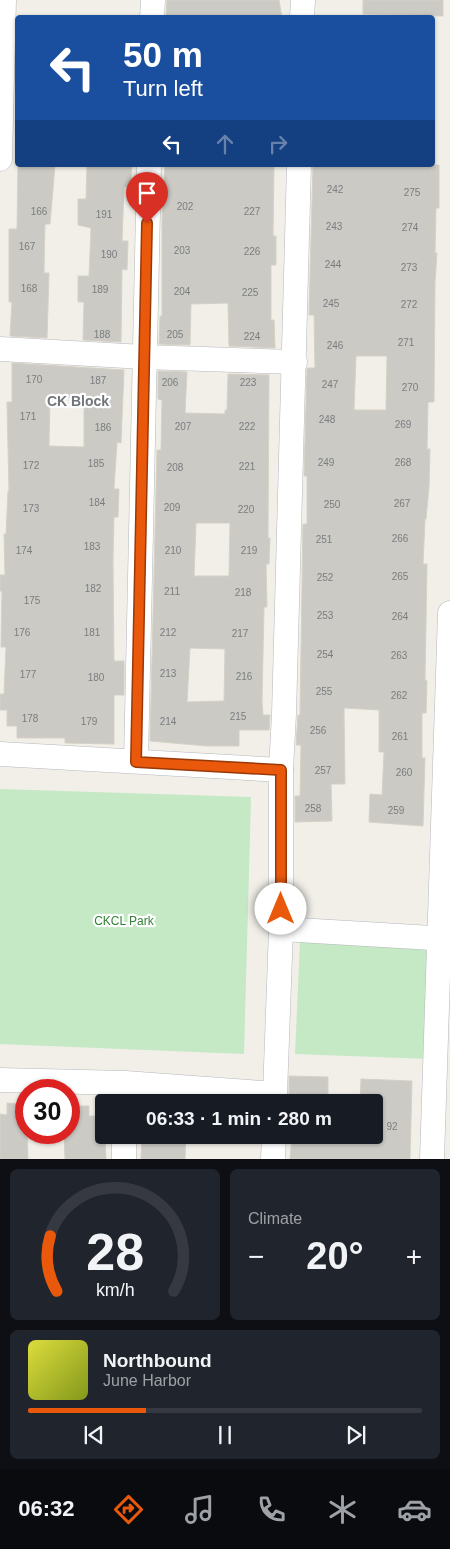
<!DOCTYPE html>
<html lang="en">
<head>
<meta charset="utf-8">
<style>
	:root { --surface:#171b24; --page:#20242c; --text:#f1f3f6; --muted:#9ea1a6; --line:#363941; --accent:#ea580c }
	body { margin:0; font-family:Arial,sans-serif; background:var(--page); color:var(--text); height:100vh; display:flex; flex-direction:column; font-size:19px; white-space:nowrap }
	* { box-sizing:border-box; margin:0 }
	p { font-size:16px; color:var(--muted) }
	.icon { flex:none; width:28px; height:28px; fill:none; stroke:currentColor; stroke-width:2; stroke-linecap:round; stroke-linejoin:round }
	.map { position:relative; height:1159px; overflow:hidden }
	.side { display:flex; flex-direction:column; gap:10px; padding:10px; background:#0d0f14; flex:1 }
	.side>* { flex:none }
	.banner { position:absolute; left:15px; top:15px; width:420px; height:152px; border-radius:5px; box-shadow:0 1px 4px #0004; background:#1a4fa0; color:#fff; overflow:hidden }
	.speed { position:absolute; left:15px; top:1079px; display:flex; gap:10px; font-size:25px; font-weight:700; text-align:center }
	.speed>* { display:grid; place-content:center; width:65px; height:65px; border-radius:50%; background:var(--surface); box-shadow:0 1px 4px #0004; line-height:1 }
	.speed .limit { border:8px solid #d22; background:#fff; color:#111 }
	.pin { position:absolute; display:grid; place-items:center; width:42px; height:42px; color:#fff; margin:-51px -21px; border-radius:50% 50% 50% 0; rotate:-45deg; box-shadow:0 0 5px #0007 }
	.pin .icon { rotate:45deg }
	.me { position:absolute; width:55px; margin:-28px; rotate:0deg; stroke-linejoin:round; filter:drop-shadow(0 0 4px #0008) }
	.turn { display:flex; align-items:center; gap:18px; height:105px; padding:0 25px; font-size:22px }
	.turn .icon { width:65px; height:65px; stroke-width:2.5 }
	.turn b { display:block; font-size:35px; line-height:42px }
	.lanes { display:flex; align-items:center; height:48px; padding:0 25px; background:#0003; justify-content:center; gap:25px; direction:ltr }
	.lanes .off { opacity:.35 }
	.big { font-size:38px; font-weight:800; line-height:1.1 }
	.side .card { flex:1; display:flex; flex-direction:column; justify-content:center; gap:8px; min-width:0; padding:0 18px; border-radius:8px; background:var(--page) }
	.side .dial { align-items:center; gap:0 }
	.dial svg { height:130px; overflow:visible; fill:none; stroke:var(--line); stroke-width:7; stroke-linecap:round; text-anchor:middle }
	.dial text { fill:var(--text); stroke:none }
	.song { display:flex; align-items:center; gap:15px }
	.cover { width:60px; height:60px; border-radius:8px; background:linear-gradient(135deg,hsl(60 70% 55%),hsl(70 70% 35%)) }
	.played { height:5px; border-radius:2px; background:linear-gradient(90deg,var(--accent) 30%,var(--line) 30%) }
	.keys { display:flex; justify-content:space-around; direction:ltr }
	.heat { display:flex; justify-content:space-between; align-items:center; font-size:28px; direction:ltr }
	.side .tiles { flex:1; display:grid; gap:10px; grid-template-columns:1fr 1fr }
	.card:last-child { grid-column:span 2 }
	.trip { position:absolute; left:95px; top:1094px; width:288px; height:50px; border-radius:5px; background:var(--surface); box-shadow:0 1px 4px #0004; font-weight:800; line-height:50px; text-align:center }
	.tab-bar { display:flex; height:80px; justify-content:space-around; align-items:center; background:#090b0e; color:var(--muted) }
	.tab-bar .icon { width:35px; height:35px }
	.tab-bar .selected { color:var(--accent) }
	.tab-bar b { font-size:22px; color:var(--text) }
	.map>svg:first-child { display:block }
	.green { fill:#c5e8c5 }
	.building { fill:#cccac5; stroke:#d6d1c6; fill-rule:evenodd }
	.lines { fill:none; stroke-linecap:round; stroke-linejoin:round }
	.minor-casing { stroke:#b5b8bc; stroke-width:25 }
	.minor { stroke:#fff; stroke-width:24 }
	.route-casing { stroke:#983908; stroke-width:12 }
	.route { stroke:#ea580c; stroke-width:9 }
	.labels { text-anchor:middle; stroke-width:4.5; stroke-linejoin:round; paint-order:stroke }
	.number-label { font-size:10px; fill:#7a7d7f }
	.park-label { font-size:12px; fill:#348238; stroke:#fff }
	.neighbourhood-label { font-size:14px; font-weight:bold; fill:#70757a; stroke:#fff }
</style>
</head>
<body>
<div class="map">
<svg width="450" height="1159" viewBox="0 0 450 1159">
	<rect width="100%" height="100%" fill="#f1efe8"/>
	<g class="green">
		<polygon points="0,789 251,797 244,1054 0,1044"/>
		<polygon points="300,942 429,948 431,1059 295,1054"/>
	</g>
	<g class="building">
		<polygon points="167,0 279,0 282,18 166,16"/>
		<polygon points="363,0 443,0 443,16 363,14"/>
		<polygon points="18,165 55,165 50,224 45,224 44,273 49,273 47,338 10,336 12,302 9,302 9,229 17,229"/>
		<polygon points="87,165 132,165 130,187 124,187 122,241 128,241 127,270 122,269 121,342 83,340 84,302 78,302 78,276 89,276 91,228 78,225 78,199 86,199"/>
		<polygon points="165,165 274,165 273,236 276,236 276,265 271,265 271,320 274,320 275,348 229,346 228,303 191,304 190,345 159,344 160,316 162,316 162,219"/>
		<path d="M313,165H439V208H436L435,253H437L435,283L434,402H428L427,449H430L429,487L426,519H425L423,564H427L425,680L427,681L426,713H422V758H425L423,826L369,822L370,794L382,795L384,752H379V710L344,708L345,784H331L332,821L295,822V796H300L301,745H296L298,715H300L303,524H307V476H304L307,368H315L314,315H309ZM356,356H387L386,410H354Z"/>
		<path d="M12,363L124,370L121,443L117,442L114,489H119L118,517H114L113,561L114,661H124V695H114V744L65,743V738H17V726H7V710H0V694H4L6,647H1L2,591H0V575H5L4,534H6L8,491H9L7,402H12ZM50,397L84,398V447L49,446Z"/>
		<path d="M158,371L187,372L185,413L225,414V410H227L228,374L269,375L268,538H270L269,564H266L267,607H264L262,701L263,715H270L269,730H239V746H207L150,741L157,450H161L162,400L158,399ZM196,523H230L229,576H194ZM190,648L225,649L224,701L187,702Z"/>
		<polygon points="289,1076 328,1077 328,1102 285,1102 289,1094"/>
		<polygon points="361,1079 412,1081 410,1159 290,1159 292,1135 374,1135 374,1102 360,1102"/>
		<polygon points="7,1103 26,1104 28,1159 0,1159 0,1114 7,1115"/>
		<polygon points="69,1106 89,1106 89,1116 104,1116 106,1159 65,1159 64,1132 69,1132"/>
		<polygon points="142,1135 186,1135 185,1159 141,1159"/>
	</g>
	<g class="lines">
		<defs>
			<g id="minor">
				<polyline points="152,18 153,0"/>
				<polyline points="302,18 303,0"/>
				<polyline points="0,159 4,0"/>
				<polyline points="0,349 144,357 295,362"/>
				<polyline points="0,754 281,770 281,929 275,1094 125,1083 0,1080"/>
				<polyline points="136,761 149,165"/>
				<polyline points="281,770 284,714 299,165"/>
				<polyline points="281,929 450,939"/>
				<polyline points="124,1159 124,1135"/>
				<polyline points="273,1159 274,1135"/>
				<polyline points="432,1159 450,613"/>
			</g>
		</defs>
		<use href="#minor" class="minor-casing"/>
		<use href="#minor" class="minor"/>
	</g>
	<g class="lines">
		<defs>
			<polyline id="route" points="147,223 136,762 281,770 281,909"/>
		</defs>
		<use href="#route" class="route-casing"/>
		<use href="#route" class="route"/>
	</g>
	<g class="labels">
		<g class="number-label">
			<text x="335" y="193">242</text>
			<text x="412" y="196">275</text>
			<text x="185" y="210">202</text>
			<text x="39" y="215">166</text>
			<text x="252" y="215">227</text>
			<text x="104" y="218">191</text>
			<text x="334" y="230">243</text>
			<text x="410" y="231">274</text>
			<text x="27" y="250">167</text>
			<text x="182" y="254">203</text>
			<text x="252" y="255">226</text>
			<text x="109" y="258">190</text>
			<text x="333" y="268">244</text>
			<text x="409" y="271">273</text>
			<text x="29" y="292">168</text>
			<text x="100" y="293">189</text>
			<text x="182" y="295">204</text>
			<text x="250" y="296">225</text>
			<text x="331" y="307">245</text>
			<text x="409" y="308">272</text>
			<text x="102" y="338">188</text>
			<text x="175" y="338">205</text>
			<text x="252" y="340">224</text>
			<text x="406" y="346">271</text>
			<text x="335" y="349">246</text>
			<text x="34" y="383">170</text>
			<text x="98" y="384">187</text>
			<text x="170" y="386">206</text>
			<text x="248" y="386">223</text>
			<text x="330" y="388">247</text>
			<text x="410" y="391">270</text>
			<text x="28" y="420">171</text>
			<text x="327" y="423">248</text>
			<text x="403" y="428">269</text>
			<text x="183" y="430">207</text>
			<text x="247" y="430">222</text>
			<text x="103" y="431">186</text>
			<text x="326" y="466">249</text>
			<text x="403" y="466">268</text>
			<text x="96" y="467">185</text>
			<text x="31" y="469">172</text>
			<text x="247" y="470">221</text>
			<text x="175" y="471">208</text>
			<text x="97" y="506">184</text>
			<text x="402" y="507">267</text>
			<text x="332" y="508">250</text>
			<text x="172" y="511">209</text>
			<text x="31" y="512">173</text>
			<text x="246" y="513">220</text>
			<text x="400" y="542">266</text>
			<text x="324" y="543">251</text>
			<text x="92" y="550">183</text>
			<text x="24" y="554">174</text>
			<text x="173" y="554">210</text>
			<text x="249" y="554">219</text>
			<text x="400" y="580">265</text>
			<text x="325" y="581">252</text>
			<text x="93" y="592">182</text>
			<text x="172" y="595">211</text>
			<text x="243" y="596">218</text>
			<text x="32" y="604">175</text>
			<text x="325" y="619">253</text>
			<text x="400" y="620">264</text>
			<text x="22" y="636">176</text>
			<text x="92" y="636">181</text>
			<text x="168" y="636">212</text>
			<text x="240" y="637">217</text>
			<text x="325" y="658">254</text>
			<text x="399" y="659">263</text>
			<text x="168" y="677">213</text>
			<text x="28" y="678">177</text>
			<text x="244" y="680">216</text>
			<text x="96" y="681">180</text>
			<text x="324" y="695">255</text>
			<text x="399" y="699">262</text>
			<text x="238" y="720">215</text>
			<text x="30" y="722">178</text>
			<text x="89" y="725">179</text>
			<text x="168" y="725">214</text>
			<text x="318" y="734">256</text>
			<text x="400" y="740">261</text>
			<text x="323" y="774">257</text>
			<text x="404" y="776">260</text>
			<text x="313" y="812">258</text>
			<text x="396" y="814">259</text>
			<text x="392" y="1130">92</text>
		</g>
		<g class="park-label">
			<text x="124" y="925">CKCL Park</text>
		</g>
		<g class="neighbourhood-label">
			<text x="78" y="406">CK Block</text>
		</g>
	</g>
</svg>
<div class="speed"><div class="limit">30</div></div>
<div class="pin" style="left:147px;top:223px;background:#d93025"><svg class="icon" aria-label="arrive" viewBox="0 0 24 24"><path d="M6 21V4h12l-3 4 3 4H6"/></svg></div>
<svg class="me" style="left:281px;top:909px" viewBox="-20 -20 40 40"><circle r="19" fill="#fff"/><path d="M0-13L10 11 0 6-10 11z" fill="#ea580c"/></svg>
<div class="trip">06:33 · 1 min · 280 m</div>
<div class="banner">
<div class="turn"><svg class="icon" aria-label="left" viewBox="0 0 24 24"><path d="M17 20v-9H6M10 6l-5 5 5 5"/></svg><div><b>50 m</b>Turn left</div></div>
<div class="lanes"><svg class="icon" aria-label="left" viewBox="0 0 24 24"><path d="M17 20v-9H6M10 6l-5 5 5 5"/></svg><svg class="icon off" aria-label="ahead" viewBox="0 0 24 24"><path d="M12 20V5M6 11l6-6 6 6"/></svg><svg class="icon off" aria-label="right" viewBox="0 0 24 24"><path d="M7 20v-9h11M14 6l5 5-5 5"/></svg></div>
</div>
</div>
<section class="side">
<div class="tiles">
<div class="card dial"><svg viewBox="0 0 100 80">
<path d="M14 69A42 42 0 1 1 86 69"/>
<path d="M14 69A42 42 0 0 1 10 35" stroke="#ea580c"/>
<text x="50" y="56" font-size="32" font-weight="700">28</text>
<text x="50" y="72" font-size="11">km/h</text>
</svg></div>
<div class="card"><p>Climate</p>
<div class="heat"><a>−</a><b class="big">20°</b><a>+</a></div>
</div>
<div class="card">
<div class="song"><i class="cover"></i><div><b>Northbound</b><p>June Harbor</p></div></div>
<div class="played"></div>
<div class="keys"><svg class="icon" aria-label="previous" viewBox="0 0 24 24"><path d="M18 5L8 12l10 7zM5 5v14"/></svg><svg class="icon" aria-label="pause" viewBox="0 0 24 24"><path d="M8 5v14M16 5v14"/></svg><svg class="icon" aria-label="next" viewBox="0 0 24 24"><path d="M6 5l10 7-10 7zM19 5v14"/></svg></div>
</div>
</div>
</section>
<nav class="tab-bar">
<b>06:32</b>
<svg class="icon selected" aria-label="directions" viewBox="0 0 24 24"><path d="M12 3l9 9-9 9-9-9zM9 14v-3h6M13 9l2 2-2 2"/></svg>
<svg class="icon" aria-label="music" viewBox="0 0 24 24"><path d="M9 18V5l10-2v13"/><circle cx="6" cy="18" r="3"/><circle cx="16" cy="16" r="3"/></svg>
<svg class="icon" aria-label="phone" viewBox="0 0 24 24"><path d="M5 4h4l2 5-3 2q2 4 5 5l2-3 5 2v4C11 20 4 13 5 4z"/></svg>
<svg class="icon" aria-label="climate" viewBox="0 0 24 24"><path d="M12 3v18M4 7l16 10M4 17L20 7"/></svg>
<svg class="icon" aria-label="car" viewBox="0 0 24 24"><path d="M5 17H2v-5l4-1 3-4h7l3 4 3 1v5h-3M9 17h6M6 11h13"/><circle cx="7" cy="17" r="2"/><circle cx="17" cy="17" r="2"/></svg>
</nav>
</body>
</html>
